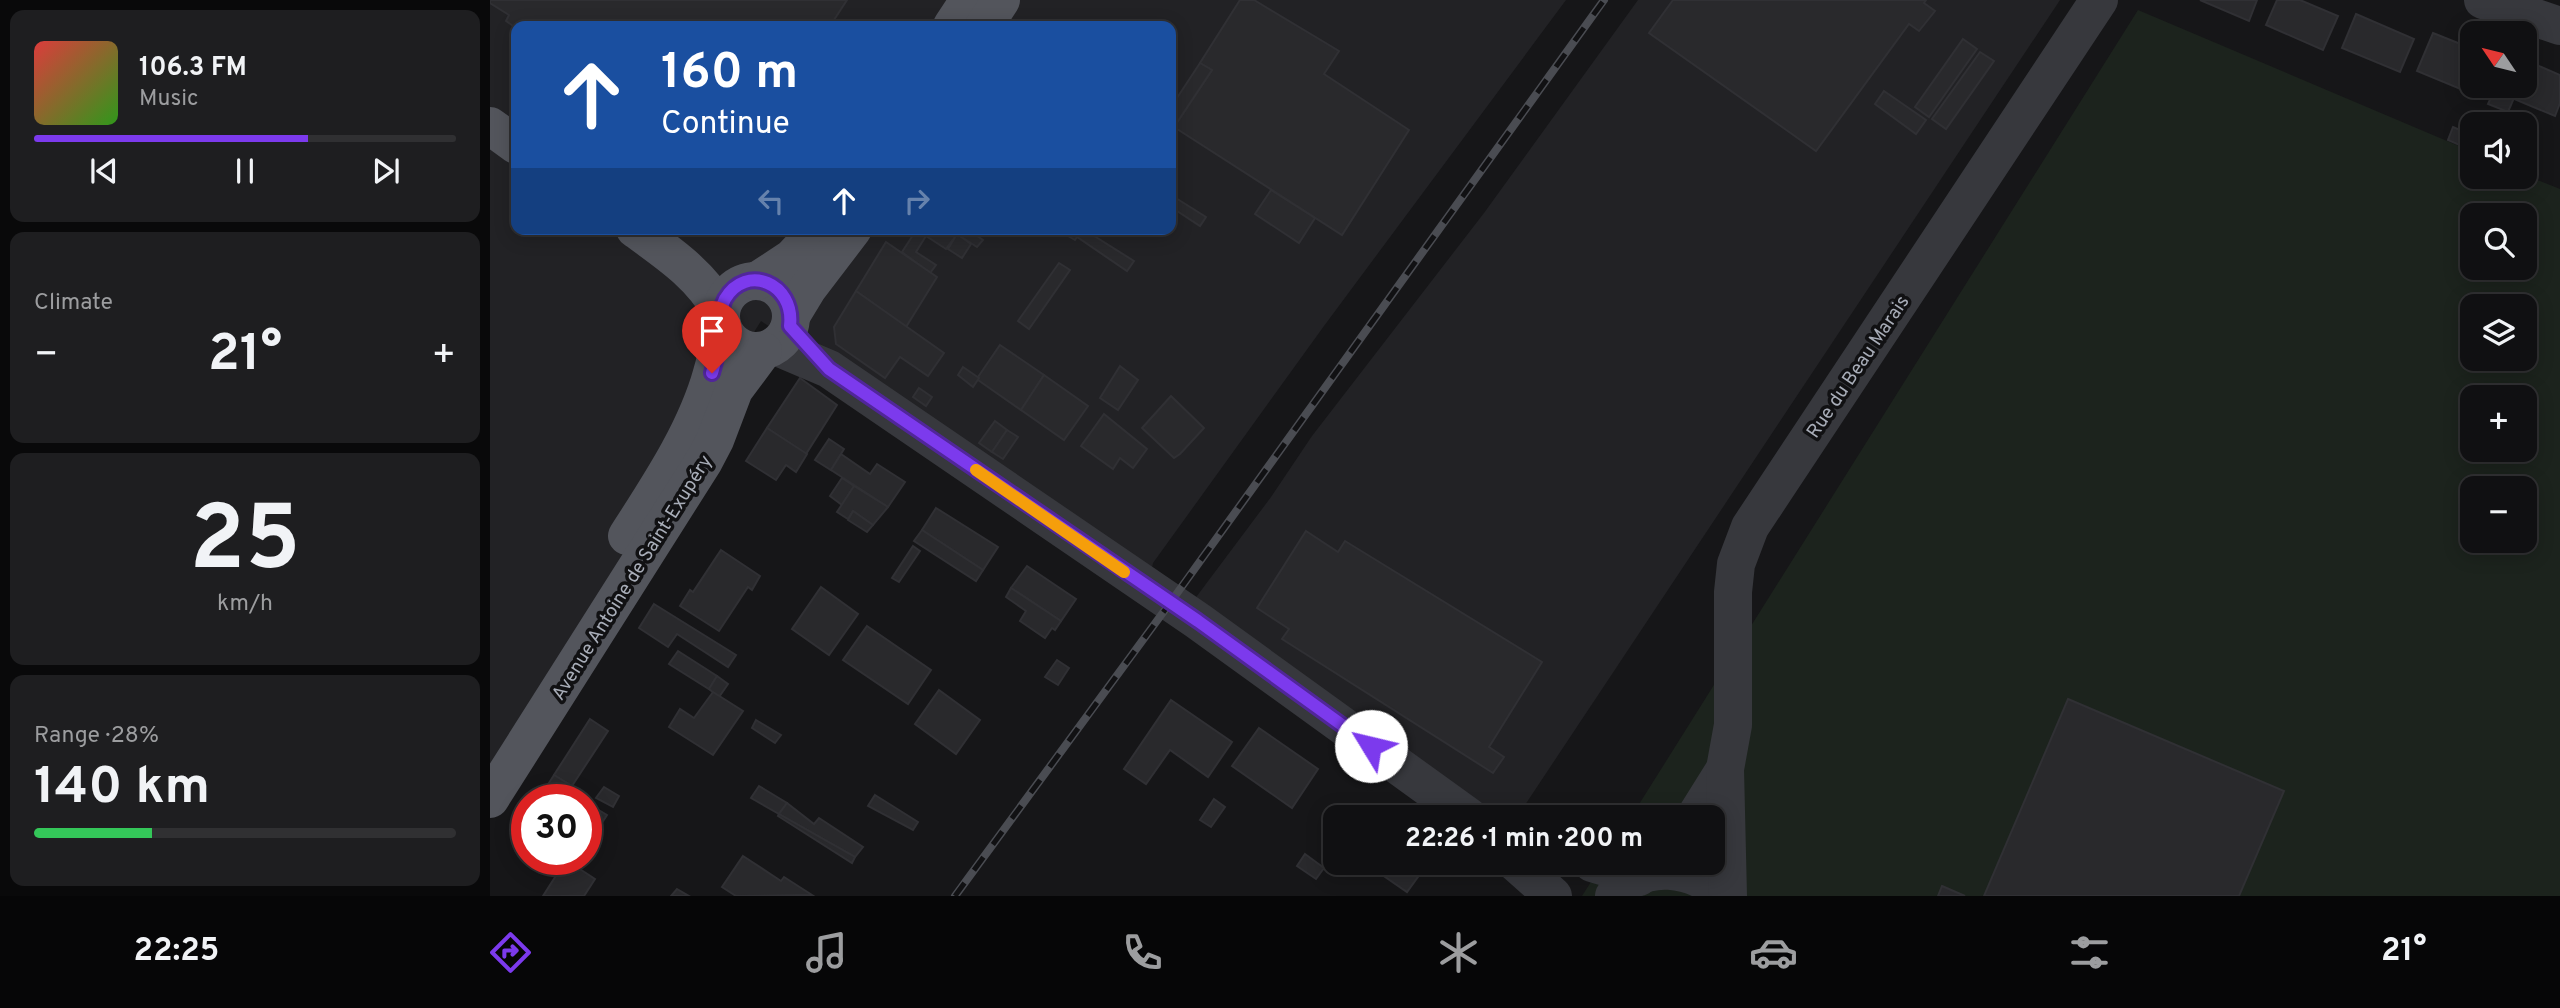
<!DOCTYPE html>
<html lang="en">
<head>
<meta charset="utf-8">
<style>
	:root { --surface:#101012; --page:#1e1e20; --text:#f1f3f6; --muted:#9c9d9f; --line:#303032; --accent:#7c3aed }
	body { margin:0; font-family:Overpass,sans-serif; background:var(--page); color:var(--text); height:100vh; display:flex; flex-direction:column; font-size:26px; white-space:nowrap }
	* { box-sizing:border-box; margin:0 }
	p { font-size:23px; color:var(--muted) }
	.icon { flex:none; width:38px; height:38px; fill:none; stroke:currentColor; stroke-width:2; stroke-linecap:round; stroke-linejoin:round }
	.map { position:relative; flex:1; overflow:hidden }
	.details { display:flex; flex-direction:column; gap:10px; padding:10px; background:#09090a; width:490px }
	.details>* { flex:none }
	.banner { position:absolute; left:21px; top:21px; width:665px; height:214px; border-radius:14px; box-shadow:0 4px 18px #0003,0 0 0 2px var(--line); background:#1a4fa0; color:#fff; overflow:hidden }
	.needle { width:46px; rotate:305deg }
	.tools { position:absolute; left:1970px; top:21px; display:grid; gap:14px }
	.tools a { display:grid; place-items:center; width:77px; height:77px; border-radius:14px; background:var(--surface); box-shadow:0 4px 18px #0003,0 0 0 2px var(--line); font-size:35px }
	.speed { position:absolute; left:21px; top:784px; display:flex; gap:14px; font-size:35px; font-weight:700; text-align:center }
	.speed>* { display:grid; place-content:center; width:91px; height:91px; border-radius:50%; background:var(--surface); box-shadow:0 4px 18px #0003,0 0 0 2px var(--line); line-height:1 }
	.speed .limit { border:10px solid #d22; background:#fff; color:#111 }
	.pin { position:absolute; display:grid; place-items:center; width:60px; height:60px; color:#fff; margin:-72px -30px; border-radius:50% 50% 50% 0; rotate:-45deg; box-shadow:0 0 7px #0007 }
	.pin .icon { rotate:45deg }
	.me { position:absolute; width:77px; margin:-38px; rotate:306deg; stroke-linejoin:round; filter:drop-shadow(0 0 5px #0008) }
	.turn { display:flex; align-items:center; gap:24px; height:147px; padding:0 35px; font-size:32px }
	.turn .icon { width:91px; height:91px; stroke-width:2.5 }
	.turn b { display:block; font-size:49px; line-height:60px }
	.lanes { display:flex; align-items:center; height:66px; padding:0 35px; background:#0003; justify-content:center; gap:35px; direction:ltr }
	.lanes .off { opacity:.35 }
	.big { font-size:52px; font-weight:700; line-height:1.1 }
	.details .widget { flex:1; display:flex; flex-direction:column; justify-content:center; gap:10px; min-width:0; padding:0 24px; border-radius:14px; background:var(--page) }
	.details .dial { align-items:center; gap:0 }
	.dial b { font-size:91px; line-height:1 }
	.song { display:flex; align-items:center; gap:21px }
	.cover { width:84px; height:84px; border-radius:10px; background:linear-gradient(135deg,hsl(0 70% 55%),hsl(110 70% 35%)) }
	.played { height:7px; border-radius:4px; background:linear-gradient(90deg,var(--accent) 65%,var(--line) 65%) }
	.keys { display:flex; justify-content:space-around; direction:ltr }
	.heat { display:flex; justify-content:space-between; align-items:center; font-size:38px; direction:ltr }
	.charge { height:10px; border-radius:5px; background:linear-gradient(90deg,#34c759 28%,var(--line) 0) }
	.trip { position:absolute; left:833px; top:805px; width:402px; height:70px; border-radius:14px; background:var(--surface); box-shadow:0 4px 18px #0003,0 0 0 2px var(--line); font-weight:700; line-height:70px; text-align:center }
	.dock { display:flex; height:112px; justify-content:space-around; align-items:center; background:#060607; color:var(--muted) }
	.dock .icon { width:49px; height:49px }
	.dock .current { color:var(--accent) }
	.dock b { font-size:32px; color:var(--text) }
	main { display:flex; flex:1; min-height:0 }
	.map>svg:first-child { display:block }
	.built { fill:#222225; fill-rule:evenodd }
	.green { fill:#1c231d; fill-rule:evenodd }
	.building { fill:#29292c; stroke:#303034; stroke-width:2 }
	.lines { fill:none; stroke-linecap:round; stroke-linejoin:round }
	.minor { stroke:#37383d; stroke-width:38 }
	.major { stroke:#53555c; stroke-width:38 }
	.rail-casing { stroke:#4a4c52; stroke-width:8 }
	.rail { stroke:#111113; stroke-width:5; stroke-dasharray:16; stroke-linecap:butt }
	.route-casing { stroke:#51269a; stroke-width:18 }
	.route { stroke:#7c3aed; stroke-width:12 }
	.slow { stroke:#f59e0b; stroke-width:12 }
	.labels { text-anchor:middle; stroke-width:7; stroke-linejoin:round; paint-order:stroke }
	.street-label { font-size:19px; fill:#a8adb8; stroke:#111113 }
</style>
</head>
<body>
<main>
<section class="details">
<div class="widget">
<div class="song"><i class="cover"></i><div><b>106.3 FM</b><p>Music</p></div></div>
<div class="played"></div>
<div class="keys"><svg class="icon" aria-label="previous" viewBox="0 0 24 24"><path d="M18 5L8 12l10 7zM5 5v14"/></svg><svg class="icon" aria-label="pause" viewBox="0 0 24 24"><path d="M8 5v14M16 5v14"/></svg><svg class="icon" aria-label="next" viewBox="0 0 24 24"><path d="M6 5l10 7-10 7zM19 5v14"/></svg></div>
</div>
<div class="widget"><p>Climate</p>
<div class="heat"><a>−</a><b class="big">21°</b><a>+</a></div>
</div>
<div class="widget dial"><b>25</b><p>km/h</p></div>
<div class="widget"><p>Range · 28%</p><b class="big">140 km</b><div class="charge"></div></div>
</section>
<div class="map">
<svg width="2070" height="896" viewBox="0 0 2070 896">
	<rect width="100%" height="100%" fill="#161618"/>
	<g class="built">
		<path d="M0,0H1076L834,326L663,563L661,572L271,321L227,391L181,494L0,769ZM26,26H681V229H26Z"/>
		<polygon points="1148,0 1570,0 1027,817 1010,817 841,718 695,612 781,497 822,436 994,213"/>
	</g>
	<path class="green" d="M1648,10L1983,152V177H2035V175L2070,189V896H1092L1113,863H1223V817H1141ZM1983,215H2035V268H1983ZM1983,306H2035V359H1983ZM1983,397H2035V450H1983ZM1983,488H2035V541H1983Z"/>
	<g class="building">
		<polygon points="0,0 357,0 340,26 26,28 16,21 19,15 0,3"/>
		<polygon points="750,0 764,0 849,51 834,74 919,130 852,235 684,127 722,70 710,63"/>
		<polygon points="1183,0 1436,0 1434,3 1445,11 1429,31 1419,24 1326,151 1159,33"/>
		<polygon points="1710,0 1767,0 1759,21"/>
		<polygon points="1787,0 1810,0 1848,16 1833,50 1776,25"/>
		<polygon points="1866,14 1924,39 1910,72 1852,48"/>
		<polygon points="1943,33 1983,49 1983,86 1989,86 1985,95 1927,71"/>
		<polygon points="1473,39 1487,49 1439,117 1425,107"/>
		<polygon points="1490,52 1504,61 1456,129 1442,119"/>
		<polygon points="2035,60 2070,75 2070,103 2065,116 2017,96 2021,86 2035,86"/>
		<polygon points="710,63 722,70 684,127 681,125 681,107"/>
		<polygon points="2006,86 2021,86 2017,96 2024,98 2018,112 1998,104"/>
		<polygon points="1394,91 1436,120 1426,134 1385,104"/>
		<polygon points="1963,127 1979,134 1974,147 1958,140"/>
		<polygon points="781,190 825,218 809,243 765,214"/>
		<polygon points="681,195 716,217 710,226 681,207"/>
		<polygon points="427,229 477,229 493,240 487,247 467,234 456,249 436,236 426,252 446,265 440,273 412,252"/>
		<polygon points="582,229 593,229 644,261 637,271 587,237 585,240 578,236"/>
		<polygon points="467,234 481,244 472,258 458,249"/>
		<polygon points="396,242 447,277 416,327 366,291"/>
		<polygon points="569,263 580,270 539,329 528,321"/>
		<polygon points="366,291 454,353 438,376 410,357 395,378 346,344 344,327"/>
		<polygon points="510,345 554,375 531,410 488,380 488,377"/>
		<polygon points="630,366 648,380 628,410 610,398"/>
		<polygon points="473,367 489,378 483,387 468,375"/>
		<polygon points="554,375 598,406 574,440 531,410"/>
		<polygon points="310,378 347,405 316,454 277,428"/>
		<polygon points="429,388 442,397 436,406 423,397"/>
		<polygon points="681,396 714,428 690,454 684,458 652,428"/>
		<polygon points="614,414 657,449 643,468 630,458 623,469 591,446"/>
		<polygon points="505,421 517,430 502,452 489,443"/>
		<polygon points="277,428 317,454 306,472 296,465 286,480 256,461"/>
		<polygon points="517,430 528,437 513,459 502,452"/>
		<polygon points="339,439 354,449 341,470 325,460"/>
		<polygon points="351,454 380,474 387,464 415,482 398,507 341,470"/>
		<polygon points="352,478 364,486 352,505 340,496"/>
		<polygon points="364,486 398,507 383,525 363,511 358,519 347,512"/>
		<polygon points="446,508 508,547 493,570 432,530"/>
		<polygon points="363,511 383,525 377,532 358,520"/>
		<polygon points="432,530 493,570 486,581 424,541"/>
		<polygon points="816,531 848,552 855,541 1052,662 999,747 1014,757 1003,773 792,639 799,629 767,608"/>
		<polygon points="423,546 430,551 409,582 402,578"/>
		<polygon points="231,550 270,576 262,590 258,587 229,631 190,606 200,590 203,592"/>
		<polygon points="537,566 586,599 571,621 521,588"/>
		<polygon points="331,587 368,614 339,655 302,629"/>
		<polygon points="521,588 571,621 565,630 562,628 555,638 530,621 536,611 516,597"/>
		<polygon points="164,604 246,655 238,667 187,634 178,647 149,628"/>
		<polygon points="377,626 441,670 418,704 353,660"/>
		<polygon points="188,651 227,676 219,689 179,664"/>
		<polygon points="567,660 579,668 568,685 555,677"/>
		<polygon points="227,676 238,684 229,697 219,689"/>
		<polygon points="449,690 490,720 466,754 425,724"/>
		<polygon points="223,692 253,711 223,755 179,727 190,709 204,718"/>
		<polygon points="1578,699 1794,791 1749,896 1494,896"/>
		<polygon points="681,700 742,742 718,777 680,750 656,784 634,769"/>
		<polygon points="100,719 118,731 82,786 64,775"/>
		<polygon points="266,720 291,735 285,743 262,728"/>
		<polygon points="769,728 828,769 802,808 742,766"/>
		<polygon points="64,775 82,786 73,800 48,800"/>
		<polygon points="269,786 297,803 289,814 261,798"/>
		<polygon points="114,787 129,796 123,807 106,798"/>
		<polygon points="385,795 428,822 423,830 378,806"/>
		<polygon points="724,799 735,807 721,827 710,820"/>
		<polygon points="297,803 324,824 329,818 373,847 365,857 289,814"/>
		<polygon points="102,806 117,815 108,829 96,822 96,815"/>
		<polygon points="876,807 890,817 869,817"/>
		<polygon points="289,814 365,857 362,863 288,816"/>
		<polygon points="815,854 834,868 826,879 807,866"/>
		<polygon points="253,856 291,881 294,877 322,895 246,896 232,887"/>
		<polygon points="76,860 105,879 94,896 53,896"/>
		<polygon points="875,863 938,863 917,892"/>
		<polygon points="1452,886 1475,896 1448,896"/>
		<polygon points="187,889 199,896 181,896"/>
	</g>
	<g class="lines">
		<g class="minor">
			<polyline points="1993,0 2070,26"/>
			<polyline points="285,346 339,369 708,621 979,817"/>
			<polyline points="1205,817 1235,769"/>
			<polyline points="1026,863 1063,896"/>
			<polyline points="1102,863 1149,877"/>
			<path d="M1124,896C1153,858 1204,867 1235,896"/>
			<polyline points="1238,896 1235,769 1243,725 1243,592 1246,564 1260,527 1609,0"/>
		</g>
		<g class="major">
			<polyline points="462,26 479,0"/>
			<polyline points="494,26 511,0"/>
			<polyline points="0,126 26,145"/>
			<path d="M145,229C178,253 210,274 231,311"/>
			<circle cx="266" cy="316" r="35"/>
			<polyline points="267,281 302,258 329,229"/>
			<polyline points="301,316 318,288 363,229"/>
			<path d="M137,536C169,486 206,431 222,373C227,357 229,341 232,325"/>
			<polyline points="0,799 214,461 225,440 244,390 273,351"/>
		</g>
		<defs>
			<polyline id="rail" points="465,896 680,603 1114,0"/>
		</defs>
		<use href="#rail" class="rail-casing"/>
		<use href="#rail" class="rail"/>
	</g>
	<g class="lines">
		<defs>
			<path id="route" d="M222,373C226,358 231,341 232,326C232,316 230,308 235,299C256,263 305,283 300,326L339,369L708,621L881,746"/>
		</defs>
		<use href="#route" class="route-casing"/>
		<use href="#route" class="route"/>
		<polyline class="slow" points="486,470 634,572"/>
	</g>
	<g class="labels">
		<g class="street-label">
			<text transform="translate(1367 366) rotate(-56)" y="7">Rue du Beau Marais</text>
			<text transform="translate(141 577) rotate(-58)" y="7">Avenue Antoine de Saint-Exupéry</text>
		</g>
	</g>
</svg>
<div class="tools">
<a><svg class="needle" viewBox="-14 -14 28 28"><path d="M0-13l5 13h-10z" fill="#e53935"/><path d="M0 13l5-13h-10z" fill="#9c9d9f"/></svg></a>
<a><svg class="icon" aria-label="sound" viewBox="0 0 24 24"><path d="M4 9h4l5-4v14l-5-4H4zM17 9q2 3 0 6"/></svg></a>
<a><svg class="icon" aria-label="search" viewBox="0 0 24 24"><circle cx="10" cy="10" r="6"/><path d="M15 15l6 6"/></svg></a>
<a><svg class="icon" aria-label="layers" viewBox="0 0 24 24"><path d="M12 4l9 5-9 5-9-5zM3 14l9 5 9-5"/></svg></a>
<a>+</a>
<a>−</a>
</div>
<div class="speed"><div class="limit">30</div></div>
<div class="pin" style="left:222px;top:373px;background:#d93025"><svg class="icon" aria-label="arrive" viewBox="0 0 24 24"><path d="M6 21V4h12l-3 4 3 4H6"/></svg></div>
<svg class="me" style="left:881px;top:746px" viewBox="-20 -20 40 40"><circle r="19" fill="#fff"/><path d="M0-13L10 11 0 6-10 11z" fill="#7c3aed"/></svg>
<div class="trip">22:26 · 1 min · 200 m</div>
<div class="banner">
<div class="turn"><svg class="icon" aria-label="ahead" viewBox="0 0 24 24"><path d="M12 20V5M6 11l6-6 6 6"/></svg><div><b>160 m</b>Continue</div></div>
<div class="lanes"><svg class="icon off" aria-label="left" viewBox="0 0 24 24"><path d="M17 20v-9H6M10 6l-5 5 5 5"/></svg><svg class="icon" aria-label="ahead" viewBox="0 0 24 24"><path d="M12 20V5M6 11l6-6 6 6"/></svg><svg class="icon off" aria-label="right" viewBox="0 0 24 24"><path d="M7 20v-9h11M14 6l5 5-5 5"/></svg></div>
</div>
</div>
</main>
<nav class="dock">
<b>22:25</b>
<svg class="icon current" aria-label="directions" viewBox="0 0 24 24"><path d="M12 3l9 9-9 9-9-9zM9 14v-3h6M13 9l2 2-2 2"/></svg>
<svg class="icon" aria-label="music" viewBox="0 0 24 24"><path d="M9 18V5l10-2v13"/><circle cx="6" cy="18" r="3"/><circle cx="16" cy="16" r="3"/></svg>
<svg class="icon" aria-label="phone" viewBox="0 0 24 24"><path d="M5 4h4l2 5-3 2q2 4 5 5l2-3 5 2v4C11 20 4 13 5 4z"/></svg>
<svg class="icon" aria-label="climate" viewBox="0 0 24 24"><path d="M12 3v18M4 7l16 10M4 17L20 7"/></svg>
<svg class="icon" aria-label="car" viewBox="0 0 24 24"><path d="M5 17H2v-5l4-1 3-4h7l3 4 3 1v5h-3M9 17h6M6 11h13"/><circle cx="7" cy="17" r="2"/><circle cx="17" cy="17" r="2"/></svg>
<svg class="icon" aria-label="filters" viewBox="0 0 24 24"><path d="M4 7h16M4 17h16"/><circle cx="9" cy="7" r="2"/><circle cx="15" cy="17" r="2"/></svg>
<b>21°</b>
</nav>
</body>
</html>
